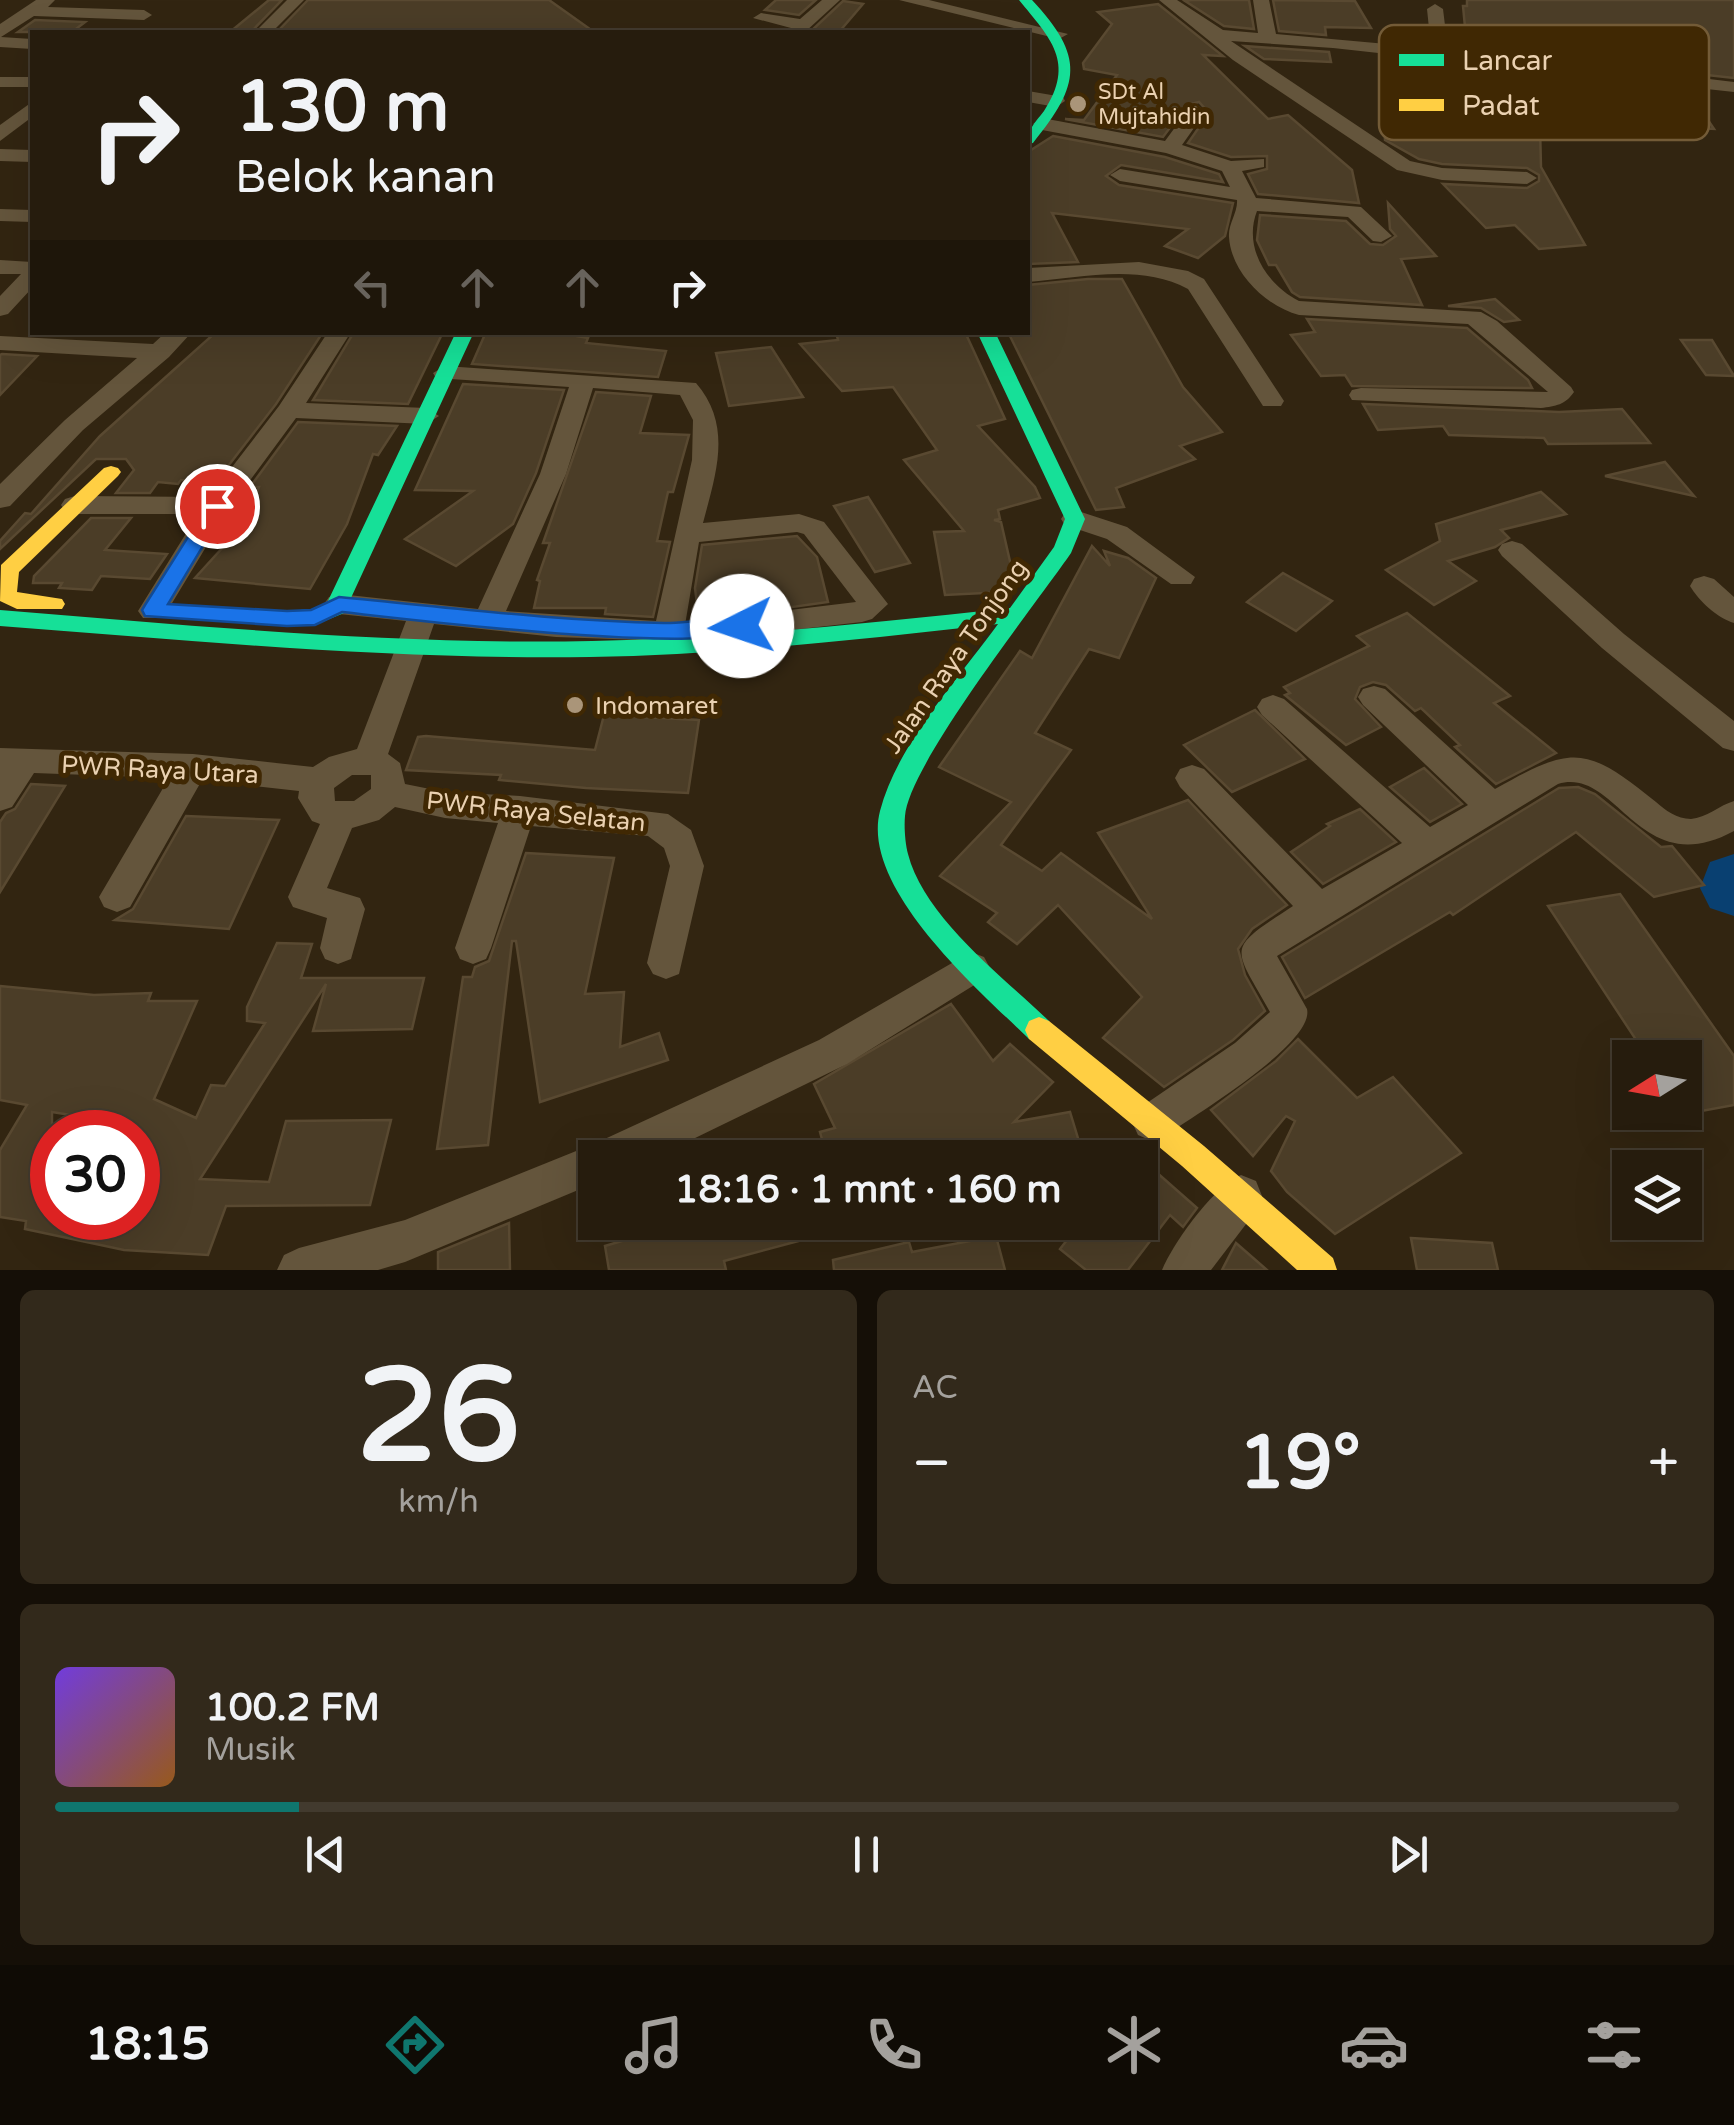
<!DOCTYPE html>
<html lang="id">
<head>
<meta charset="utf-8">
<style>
	:root { --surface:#261c0d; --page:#32291b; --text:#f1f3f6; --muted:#a4a19d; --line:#423a2e; --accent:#0f766e }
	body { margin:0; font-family:"Varela Round",sans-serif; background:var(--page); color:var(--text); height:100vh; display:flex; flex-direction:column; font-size:38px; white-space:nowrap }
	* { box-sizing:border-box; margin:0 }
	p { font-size:32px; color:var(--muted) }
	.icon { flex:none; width:55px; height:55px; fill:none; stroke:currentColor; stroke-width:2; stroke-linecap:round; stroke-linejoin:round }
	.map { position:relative; height:1270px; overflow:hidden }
	.side { display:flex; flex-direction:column; gap:20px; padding:20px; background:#150f07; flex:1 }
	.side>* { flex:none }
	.hud { position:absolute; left:30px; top:30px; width:1000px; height:305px; border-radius:0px; box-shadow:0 10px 40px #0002,0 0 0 2px var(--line); background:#261c0d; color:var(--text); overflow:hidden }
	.needle { width:65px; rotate:259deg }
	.tools { position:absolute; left:1612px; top:1040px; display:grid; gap:20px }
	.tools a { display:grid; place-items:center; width:90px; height:90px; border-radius:0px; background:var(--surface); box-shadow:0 10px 40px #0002,0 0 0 2px var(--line); font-size:50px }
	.speed { position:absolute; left:30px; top:1110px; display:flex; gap:20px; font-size:50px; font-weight:700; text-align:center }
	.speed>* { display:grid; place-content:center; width:130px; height:130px; border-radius:50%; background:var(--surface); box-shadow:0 10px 40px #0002,0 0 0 2px var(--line); line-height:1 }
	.speed .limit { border:15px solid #d22; background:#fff; color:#111 }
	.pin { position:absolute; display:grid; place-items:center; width:85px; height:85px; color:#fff; margin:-42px; border:5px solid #fff; border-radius:50%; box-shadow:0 2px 10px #0007 }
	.me { position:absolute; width:110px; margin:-55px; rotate:266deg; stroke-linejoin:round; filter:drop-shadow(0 0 8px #0008) }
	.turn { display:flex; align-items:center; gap:35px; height:210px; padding:0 40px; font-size:45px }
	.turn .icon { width:130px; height:130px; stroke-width:2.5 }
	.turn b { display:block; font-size:70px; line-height:85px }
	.lanes { display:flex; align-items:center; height:95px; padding:0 40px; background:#0003; justify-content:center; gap:50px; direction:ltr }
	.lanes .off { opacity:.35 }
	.big { font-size:75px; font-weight:700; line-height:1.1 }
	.side .card { flex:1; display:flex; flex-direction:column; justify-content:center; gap:15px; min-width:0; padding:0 35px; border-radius:15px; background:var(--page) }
	.side .dial { align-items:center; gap:0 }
	.dial b { font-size:130px; line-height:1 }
	.song { display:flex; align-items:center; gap:30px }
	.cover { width:120px; height:120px; border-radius:15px; background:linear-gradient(135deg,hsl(260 70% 55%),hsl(30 70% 35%)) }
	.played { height:10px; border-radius:5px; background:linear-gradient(90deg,var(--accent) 15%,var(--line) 15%) }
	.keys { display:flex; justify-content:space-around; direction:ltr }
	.heat { display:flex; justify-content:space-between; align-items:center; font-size:55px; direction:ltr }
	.side .tiles { flex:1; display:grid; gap:20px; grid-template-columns:1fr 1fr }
	.card:last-child { grid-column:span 2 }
	.trip { position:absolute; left:578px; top:1140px; width:580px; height:100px; border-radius:0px; background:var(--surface); box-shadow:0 10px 40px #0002,0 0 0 2px var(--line); font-weight:700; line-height:100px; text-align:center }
	.tabs { display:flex; height:160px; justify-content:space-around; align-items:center; background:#0f0b05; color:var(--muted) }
	.tabs .icon { width:70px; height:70px }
	.tabs .active { color:var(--accent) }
	.tabs b { font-size:45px; color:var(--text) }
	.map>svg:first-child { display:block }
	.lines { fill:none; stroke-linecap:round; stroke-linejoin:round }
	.river { fill:#094071; fill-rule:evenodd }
	.building { fill:#4b3d27; stroke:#594931; stroke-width:2.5; fill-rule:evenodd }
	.street { fill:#64553c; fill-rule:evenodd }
	.fast { fill:#16e098; fill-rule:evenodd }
	.slow { fill:#ffcf43; fill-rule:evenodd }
	.route { fill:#1a73e8; stroke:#114b97; stroke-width:2.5 }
	.poi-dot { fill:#aa9579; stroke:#402803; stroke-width:4 }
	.labels { text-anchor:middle; stroke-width:10; stroke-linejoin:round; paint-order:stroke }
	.far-poi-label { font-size:22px; fill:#ead1b1; stroke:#402803; text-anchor:start }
	.street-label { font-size:25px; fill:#ead1b1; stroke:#402803 }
	.poi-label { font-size:25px; fill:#ead1b1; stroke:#402803; text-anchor:start }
	.key { fill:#402803; stroke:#735b37; stroke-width:2.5 }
	.key-label { font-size:28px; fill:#ead1b1 }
</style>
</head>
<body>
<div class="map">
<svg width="1734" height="1270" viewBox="0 0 1734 1270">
	<rect width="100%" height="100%" fill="#322511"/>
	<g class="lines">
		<polygon class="river" points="1734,854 1734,916 1710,908 1700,888 1710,862"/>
	</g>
	<g class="building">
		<polygon points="269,0 282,0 251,32 230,32"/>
		<polygon points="308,0 549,0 594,32 277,32"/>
		<polygon points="776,0 816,0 799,15 765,10"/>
		<polygon points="1191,0 1249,0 1254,29 1224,26 1185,1"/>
		<polygon points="1273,0 1355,1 1371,28 1325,27 1326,35 1279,31"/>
		<polygon points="1467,0 1734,0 1734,78 1662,70 1648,40 1638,33 1623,40 1634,67 1467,48 1463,6 1467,6"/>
		<polygon points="843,1 863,4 839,32 810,32"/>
		<polygon points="1158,4 1223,56 1203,55 1268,119 1288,115 1352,170 1359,203 1258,194 1248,174 1267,169 1267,156 1231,157 1188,143 1209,113 1199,102 1187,105 1163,137 1065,119 1084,120 1117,75 1084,69 1083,63 1112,24 1098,12"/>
		<polygon points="35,20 85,22 72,32 18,32"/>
		<polygon points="1245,46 1329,52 1331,62 1264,59"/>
		<polygon points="1468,67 1688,91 1714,129 1611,124 1615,132 1540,127 1541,167 1585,245 1539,249 1515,225 1486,228 1443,184 1527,188 1539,181 1539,175 1527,168 1442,164 1419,159 1385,140 1381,68 1469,75"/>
		<polygon points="1053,136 1165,157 1219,174 1223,182 1121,165 1106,176 1119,185 1233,203 1225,236 1198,258 1165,246 1188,229 1052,213 1078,262 1028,264 1028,152"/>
		<polygon points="1388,203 1436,256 1401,259 1422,305 1300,297 1292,292 1276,265 1269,265 1257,240 1260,215 1346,221 1370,244 1383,245 1396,236 1390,229"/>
		<polygon points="1088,279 1122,279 1183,387 1222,432 1180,446 1195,459 1116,488 1124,507 1096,510 1008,332 1028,332 1028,285"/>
		<polygon points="1495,299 1519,320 1504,322 1481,308 1448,306"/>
		<polygon points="1307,319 1467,328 1528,380 1532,388 1352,386 1345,375 1321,376 1291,335 1315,332"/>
		<polygon points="216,332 323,332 276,404 215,483 181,480 178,484 158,482 150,493 116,493 134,470 126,459 96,459 0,549 0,541 25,513 31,514 100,436"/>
		<polygon points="354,332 443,332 408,404 313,400"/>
		<polygon points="486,332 554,332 588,338 586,343 666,351 658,377 472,364"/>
		<polygon points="836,332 965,332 1005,419 978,426 1035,487 1040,498 998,510 1000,519 994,520 1001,522 1014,579 1004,592 945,595 934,532 964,531 904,460 937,450 893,387 842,391 800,344 838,340"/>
		<polygon points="1681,340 1712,340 1734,376 1706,375"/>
		<polygon points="771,347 803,397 729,406 716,353"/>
		<polygon points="2,354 37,356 0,395 0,355"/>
		<polygon points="463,384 564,390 536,473 513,524 456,566 405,539 473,491 415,490"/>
		<polygon points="596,392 651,396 640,433 689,435 673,492 668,492 657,541 670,542 653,617 605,614 606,608 534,608 540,581 537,580 550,543 543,543"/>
		<polygon points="1363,404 1559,412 1622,409 1650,443 1548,444 1544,438 1449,435 1443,426 1378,430"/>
		<polygon points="298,422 397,426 378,455 373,454 347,524 310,589 195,578 244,524 259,487 250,487"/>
		<polygon points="1665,462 1694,496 1605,476"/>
		<polygon points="1541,492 1566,514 1501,530 1509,538 1495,547 1448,561 1476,581 1434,605 1386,570 1440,541 1436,524"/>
		<polygon points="868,497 910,563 875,572 834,506"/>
		<polygon points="91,518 131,518 105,550 167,554 150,579 101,576 92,590 59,588 62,583 33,583 34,576"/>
		<polygon points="797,536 817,557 828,602 699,620 695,588 702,545"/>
		<polygon points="1092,546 1110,566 1104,551 1128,558 1156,578 1119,658 1089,649 1035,733 1071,750 1001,845 1042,871 1061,853 1152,919 1098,833 1188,800 1287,905 1252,929 1238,949 1245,975 1265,1011 1233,1040 1164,1087 1103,1038 1142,997 1058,905 1017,944 988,922 997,913 940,876 1011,802 939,767 1020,651 1032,658"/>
		<polygon points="1283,573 1332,601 1296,631 1247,602"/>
		<polygon points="1407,613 1510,696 1494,703 1556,753 1496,784 1455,747 1460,745 1421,708 1415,711 1386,685 1373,682 1360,687 1355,699 1381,727 1346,745 1285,695 1290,693 1284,687 1369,646 1357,636"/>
		<polygon points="1255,710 1305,759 1232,792 1184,745"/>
		<polygon points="604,715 699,720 688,793 586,788 499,780 501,775 406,770 418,737 426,736 595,750"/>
		<polygon points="1424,768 1462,804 1430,822 1390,787"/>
		<polygon points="31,784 65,786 0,892 0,822 6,813 15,809"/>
		<polygon points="1578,787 1595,794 1661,847 1672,846 1704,885 1654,897 1576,832 1453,915 1450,912 1305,998 1282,957 1559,788"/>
		<polygon points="1360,809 1396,842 1323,884 1291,852 1330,826 1327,824"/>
		<polygon points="186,816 279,820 229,929 115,920 133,909"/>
		<polygon points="526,853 614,858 585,994 624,992 620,1047 659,1033 668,1060 540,1102 516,941 512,941 488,1145 437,1149 463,977 472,977 475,967 489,961"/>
		<polygon points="1620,894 1734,1056 1734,1105 1685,1114 1685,1058 1648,1058 1548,906"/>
		<path d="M277,943L312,944L301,978H424L412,1029L313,1031L326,984L200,1179L269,1182L286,1121L391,1120L370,1205L226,1206L208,1255L124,1250L25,1229L26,1221L0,1217V1150L27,1105L0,1100V986L94,995L151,993L148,1001H197L154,1099L196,1118L211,1085L225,1086L265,1023L247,1021V1007ZM52,1112L133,1125L129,1132H138V1218H52Z"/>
		<polygon points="951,1004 993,1061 1010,1044 1053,1082 1014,1122 1070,1112 1084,1158 827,1158 820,1132 835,1128 814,1084"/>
		<polygon points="1298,1039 1357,1098 1393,1077 1461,1153 1335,1234 1287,1192 1271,1171 1295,1121 1286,1116 1253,1156 1211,1110 1276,1061"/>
		<polygon points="1155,1171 1197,1208 1183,1227 1170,1215 1128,1270 1086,1270 1060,1249 1081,1222 1105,1222 1107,1228 1111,1222 1140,1222 1140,1189"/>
		<polygon points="686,1222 835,1222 836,1231 724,1261 726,1270 609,1270 605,1246"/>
		<polygon points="509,1223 510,1270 438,1270 438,1252"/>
		<polygon points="996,1236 1005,1270 834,1270 833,1260 909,1242 912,1252"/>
		<polygon points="1411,1238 1492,1243 1498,1270 1417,1270"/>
		<polygon points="1236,1243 1267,1270 1222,1270"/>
	</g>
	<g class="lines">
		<g class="street">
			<polygon points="36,0 55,0 48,7 144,10 152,15 144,20 34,16 1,37 32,39 32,49 0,47 0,24"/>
			<polygon points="287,0 304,0 272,32 255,32"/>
			<polygon points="822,0 840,0 805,32 788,32 791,28 753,18 761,13 800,19"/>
			<polygon points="899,0 929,0 1068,34 1059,39"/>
			<polygon points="1159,0 1177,0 1223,30 1258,33 1253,0 1269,0 1276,34 1431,48 1427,9 1435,4 1443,9 1448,50 1640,71 1627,41 1636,36 1645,41 1659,73 1734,82 1734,92 1333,48 1231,41 1410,161 1442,168 1527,172 1537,178 1527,184 1442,180 1397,170 1233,60"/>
			<rect x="0" y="77" width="32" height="10"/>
			<polygon points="1028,91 1063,97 1065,101 1056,107 1028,102"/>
			<polygon points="32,102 32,117 0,141 0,125"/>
			<path d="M1197,105L1206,111L1182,145L1231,161L1264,159V167L1242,171L1256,198L1361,207L1392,236L1381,242L1373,241L1348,217L1257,211C1243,247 1266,284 1299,301L1481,312L1497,321L1571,387L1574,392C1565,405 1556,406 1541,408L1352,400L1349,395L1352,390L1361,388L1548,392L1468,324L1299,315C1267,307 1231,273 1229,237C1228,224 1238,212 1237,200L1120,181L1110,175L1120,169L1230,187L1222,171L1166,153L1042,130L1033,124L1042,118L1165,141L1190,107Z"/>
			<polygon points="0,149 32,150 32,162 0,161"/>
			<polygon points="0,209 32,210 32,222 0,221"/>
			<polygon points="0,260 32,262 32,288 8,314 0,316 0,296 21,274 0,274"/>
			<path d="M1139,262L1188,271L1204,279L1284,401L1281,406H1263L1188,289C1140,263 1079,278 1028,282V268Z"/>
			<polygon points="166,332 192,332 169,357 83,430 10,506 0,508 0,484 65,420 137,358 0,350 0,336 153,344"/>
			<polygon points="328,332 351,332 306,403 426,408 439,416 426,424 296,418 229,509 163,618 143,618 138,611 198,514 75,514 65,511 61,505 65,499 75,496 209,497 279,406"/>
			<path d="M445,366L696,383C733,426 716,473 703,523L799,514L824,522L888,604L872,619L862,622L765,633L754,630L750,623L754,616L765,613L856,602L804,534L797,532L699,542L684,631L680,638L669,641L556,637L434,624L388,754L400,763L405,784L445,792L520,796L668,814L691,830L704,866L679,974L666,979L653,974L647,963L670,866L664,848L648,836L531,826L491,948L486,959L473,964L460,959L455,948L498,823L445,818L395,807L379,820L352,828L327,888L360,898L365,909L351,959L338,964L325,959L320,948L327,918L293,907L288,897L320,824L312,821L298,798L299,791L202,780L130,907L117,912L104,907L99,897L169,778L34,773L12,807L0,811V748L193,754L313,767L329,757L357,749L406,621L339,614L329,611L324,604L329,597L339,594L478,609L540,474L569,387L436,378L433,373ZM593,388L680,395L693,420L692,460L656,621L506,611L566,474ZM352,775H371V789L354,801H335L334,788Z"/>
			<polygon points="1075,510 1127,527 1195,577 1191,584 1171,584 1107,539 1065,525 1061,519 1065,513"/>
			<polygon points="1512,541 1522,544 1624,634 1734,721 1734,751 1723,748 1602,648 1502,556 1498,550 1502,544"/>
			<path d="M1704,576L1714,579L1734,597V623C1717,618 1699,601 1690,586L1694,579Z"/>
			<path d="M1374,686L1385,689L1495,789C1574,744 1586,746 1656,802C1665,810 1677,819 1691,819C1706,818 1720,805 1734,801V831C1638,883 1618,766 1558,784L1277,956L1307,1009C1315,1043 1195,1115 1166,1135L1152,1141L1138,1135L1132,1122L1138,1109L1235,1043L1270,1012C1233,945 1224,951 1293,906L1180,787L1175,778L1180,769L1192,765L1204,769L1322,889L1402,843L1262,715L1257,707L1262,699L1273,695L1284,699L1430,827L1468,805L1363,705L1358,697L1363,689Z"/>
			<polygon points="971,952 984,957 990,968 984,979 847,1064 654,1158 595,1158 595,1183 405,1262 378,1270 277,1270 284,1255 299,1248 405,1220 596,1143 819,1040"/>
			<path d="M1241,1175L1256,1181L1262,1196L1256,1211L1211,1270H1162C1173,1243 1214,1186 1241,1175Z"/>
		</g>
		<g class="fast">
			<path d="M1019,0H1032C1085,57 1081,84 1033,143L1028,144C1027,129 1035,123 1044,111C1076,62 1050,38 1019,0Z"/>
			<polygon points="456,332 474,332 344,613 315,625 265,623 262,618 265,613 312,609 327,603"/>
			<path d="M977,332H995L1085,519L1071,553C1036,604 909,764 905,816C904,826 905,843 908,854C924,917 1003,977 1049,1021L1053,1030L1049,1039L1039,1043L1029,1039C980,991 860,888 880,811C897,745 958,679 998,624C862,639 726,655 590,657C393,660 196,641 0,626V610C197,626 395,645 592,641C732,638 871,623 1010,608L1054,547L1065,519Z"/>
		</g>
		<g class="slow">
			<polygon points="111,466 118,468 121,472 118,476 19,572 17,592 62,599 65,604 62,609 17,609 0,601 1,565 104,468"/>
			<polygon points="1039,1017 1049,1021 1204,1146 1333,1258 1337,1270 1297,1270 1182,1166 1029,1039 1025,1030 1029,1021"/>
		</g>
	</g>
	<path class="route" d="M217,500L227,506L168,604L287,611L311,610L339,597C447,607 555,621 664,623C684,624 741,612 753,626C728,659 398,618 342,612L315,625L287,626L145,616L142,610L145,605L210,502Z"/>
	<g class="poi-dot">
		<circle cx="1078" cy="104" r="10"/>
		<circle cx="575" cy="705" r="10"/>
	</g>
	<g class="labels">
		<g class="far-poi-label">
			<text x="1098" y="99">SDt Al<tspan x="1098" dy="25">Mujtahidin</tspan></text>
		</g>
		<g class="street-label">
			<text transform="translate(955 656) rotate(-55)" y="9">Jalan Raya Tonjong</text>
			<text transform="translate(160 769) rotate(3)" y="9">PWR Raya Utara</text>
			<text transform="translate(536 811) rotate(6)" y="9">PWR Raya Selatan</text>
		</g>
		<g class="poi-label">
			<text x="595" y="714">Indomaret</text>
		</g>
	</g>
	<rect x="1379" y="25" width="330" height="115" rx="15" class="key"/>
	<rect x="1399" y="54" width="45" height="12" fill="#16e098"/>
	<rect x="1399" y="99" width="45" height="12" fill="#ffcf43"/>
	<g class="key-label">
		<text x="1462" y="70">Lancar</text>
		<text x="1462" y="115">Padat</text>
	</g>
</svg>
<div class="tools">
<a><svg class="needle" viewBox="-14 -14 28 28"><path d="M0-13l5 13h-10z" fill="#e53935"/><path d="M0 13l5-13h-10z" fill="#a4a19d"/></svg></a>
<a><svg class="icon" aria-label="layers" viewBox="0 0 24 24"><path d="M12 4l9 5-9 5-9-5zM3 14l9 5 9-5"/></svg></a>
</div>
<div class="speed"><div class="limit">30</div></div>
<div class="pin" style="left:217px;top:506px;background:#d93025"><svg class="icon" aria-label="arrive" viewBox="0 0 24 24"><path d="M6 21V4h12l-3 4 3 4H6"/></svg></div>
<svg class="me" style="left:742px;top:626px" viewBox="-20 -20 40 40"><circle r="19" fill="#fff"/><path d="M0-13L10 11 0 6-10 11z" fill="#1a73e8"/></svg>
<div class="trip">18:16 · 1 mnt · 160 m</div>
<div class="hud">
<div class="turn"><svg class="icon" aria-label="right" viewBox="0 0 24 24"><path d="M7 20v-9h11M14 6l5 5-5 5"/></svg><div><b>130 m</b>Belok kanan</div></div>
<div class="lanes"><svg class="icon off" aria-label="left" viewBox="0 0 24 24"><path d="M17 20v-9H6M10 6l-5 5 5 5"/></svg><svg class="icon off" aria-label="ahead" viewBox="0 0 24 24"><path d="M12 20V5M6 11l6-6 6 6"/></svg><svg class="icon off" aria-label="ahead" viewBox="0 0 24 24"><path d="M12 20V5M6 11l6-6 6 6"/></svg><svg class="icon" aria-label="right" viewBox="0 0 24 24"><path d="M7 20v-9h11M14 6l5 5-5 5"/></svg></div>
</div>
</div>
<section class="side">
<div class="tiles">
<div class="card dial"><b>26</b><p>km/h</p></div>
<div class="card"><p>AC</p>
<div class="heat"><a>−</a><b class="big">19°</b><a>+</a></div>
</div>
<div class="card">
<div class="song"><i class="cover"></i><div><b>100.2 FM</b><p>Musik</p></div></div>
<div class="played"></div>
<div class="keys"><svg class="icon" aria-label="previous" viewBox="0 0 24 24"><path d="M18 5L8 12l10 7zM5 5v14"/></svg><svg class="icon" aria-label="pause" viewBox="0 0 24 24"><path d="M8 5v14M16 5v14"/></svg><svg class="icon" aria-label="next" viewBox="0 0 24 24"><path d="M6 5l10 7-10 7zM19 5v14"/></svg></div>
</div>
</div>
</section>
<nav class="tabs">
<b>18:15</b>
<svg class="icon active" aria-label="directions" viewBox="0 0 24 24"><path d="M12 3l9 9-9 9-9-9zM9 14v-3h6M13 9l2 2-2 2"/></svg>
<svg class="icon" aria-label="music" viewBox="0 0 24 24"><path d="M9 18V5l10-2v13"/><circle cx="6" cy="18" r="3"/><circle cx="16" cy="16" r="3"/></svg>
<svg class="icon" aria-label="phone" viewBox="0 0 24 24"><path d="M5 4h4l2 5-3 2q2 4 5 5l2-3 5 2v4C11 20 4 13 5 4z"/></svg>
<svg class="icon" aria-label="climate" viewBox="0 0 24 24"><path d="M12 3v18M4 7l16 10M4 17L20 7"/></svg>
<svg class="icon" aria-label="car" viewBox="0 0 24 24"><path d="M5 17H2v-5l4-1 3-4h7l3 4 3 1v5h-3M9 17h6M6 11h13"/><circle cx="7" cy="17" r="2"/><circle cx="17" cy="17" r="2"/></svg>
<svg class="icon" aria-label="filters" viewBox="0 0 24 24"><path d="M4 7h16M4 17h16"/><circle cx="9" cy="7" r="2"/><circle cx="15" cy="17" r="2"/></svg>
</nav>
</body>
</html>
